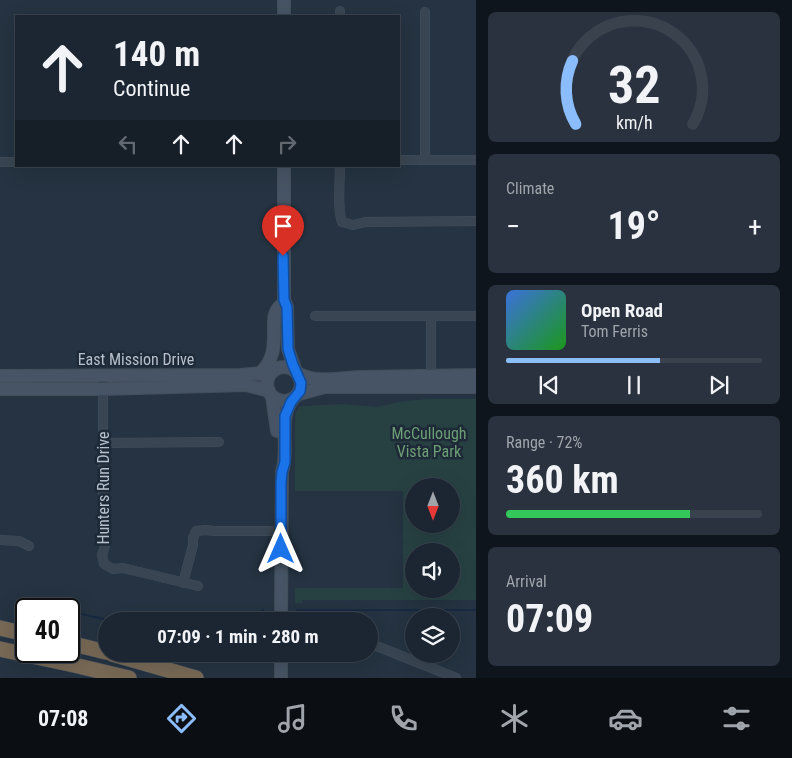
<!DOCTYPE html>
<html lang="en">
<head>
<meta charset="utf-8">
<style>
	:root { --surface:#1c2632; --page:#29323e; --text:#f1f3f6; --muted:#a0a5ac; --line:#3a434d; --accent:#8bbcfc }
	body { margin:0; font-family:"Roboto Condensed",sans-serif; background:var(--page); color:var(--text); height:100vh; display:flex; flex-direction:column; font-size:19px; white-space:nowrap }
	* { box-sizing:border-box; margin:0 }
	p { font-size:16px; color:var(--muted) }
	.icon { flex:none; width:28px; height:28px; fill:none; stroke:currentColor; stroke-width:2; stroke-linecap:round; stroke-linejoin:round }
	.map { position:relative; flex:1; overflow:hidden }
	.details { display:flex; flex-direction:column; gap:12px; padding:12px; background:#0f151c; width:316px }
	.details>* { flex:none }
	.guide { position:absolute; left:15px; top:15px; width:385px; height:152px; border-radius:0px; box-shadow:0 5px 20px #0002,0 0 0 1px var(--line); background:#1c2632; color:var(--text); overflow:hidden }
	.needle { width:32px; rotate:180deg }
	.buttons { position:absolute; left:405px; top:478px; display:grid; gap:10px }
	.buttons a { display:grid; place-items:center; width:55px; height:55px; border-radius:50%; background:var(--surface); box-shadow:0 5px 20px #0002,0 0 0 1px var(--line); font-size:25px }
	.speed { position:absolute; left:15px; top:598px; display:flex; gap:10px; font-size:25px; font-weight:700; text-align:center }
	.speed>* { display:grid; place-content:center; width:65px; height:65px; border-radius:50%; background:var(--surface); box-shadow:0 5px 20px #0002,0 0 0 1px var(--line); line-height:1 }
	.speed .limit { border:2px solid #111; border-radius:8px; background:#fff; color:#111 }
	.pin { position:absolute; display:grid; place-items:center; width:42px; height:42px; color:#fff; margin:-51px -21px; border-radius:50% 50% 50% 0; rotate:-45deg; box-shadow:0 0 5px #0007 }
	.pin .icon { rotate:45deg }
	.me { position:absolute; width:55px; margin:-28px; rotate:0deg; stroke-linejoin:round; filter:drop-shadow(0 0 4px #0008) }
	.turn { display:flex; align-items:center; gap:18px; height:105px; padding:0 15px; font-size:22px }
	.turn .icon { width:65px; height:65px; stroke-width:2.5 }
	.turn b { display:block; font-size:35px; line-height:42px }
	.lanes { display:flex; align-items:center; height:48px; padding:0 15px; background:#0003; justify-content:center; gap:25px; direction:ltr }
	.lanes .off { opacity:.35 }
	.big { font-size:38px; font-weight:700; line-height:1.1 }
	.details .widget { flex:1; display:flex; flex-direction:column; justify-content:center; gap:8px; min-width:0; padding:0 18px; border-radius:8px; background:var(--page) }
	.details .dial { align-items:center; gap:0 }
	.dial svg { height:130px; overflow:visible; fill:none; stroke:var(--line); stroke-width:7; stroke-linecap:round; text-anchor:middle }
	.dial text { fill:var(--text); stroke:none }
	.song { display:flex; align-items:center; gap:15px }
	.cover { width:60px; height:60px; border-radius:8px; background:linear-gradient(135deg,hsl(220 70% 55%),hsl(120 70% 35%)) }
	.played { height:5px; border-radius:2px; background:linear-gradient(90deg,var(--accent) 60%,var(--line) 60%) }
	.keys { display:flex; justify-content:space-around; direction:ltr }
	.heat { display:flex; justify-content:space-between; align-items:center; font-size:28px; direction:ltr }
	.charge { height:8px; border-radius:4px; background:linear-gradient(90deg,#34c759 72%,var(--line) 0) }
	.trip { position:absolute; left:98px; top:612px; width:280px; height:50px; border-radius:25px; background:var(--surface); box-shadow:0 5px 20px #0002,0 0 0 1px var(--line); font-weight:700; line-height:50px; text-align:center }
	.dock { display:flex; height:80px; justify-content:space-around; align-items:center; background:#0b0f14; color:var(--muted) }
	.dock .icon { width:35px; height:35px }
	.dock .selected { color:var(--accent) }
	.dock b { font-size:22px; color:var(--text) }
	main { display:flex; flex:1; min-height:0 }
	.map>svg:first-child { display:block }
	.green { fill:#274143; fill-rule:evenodd }
	.lines { fill:none; stroke-linecap:round; stroke-linejoin:round }
	.stream { stroke:#172a41; stroke-width:2 }
	.street-casing { stroke:#434e5b; stroke-width:10 }
	.secondary-casing { stroke:#434e5b; stroke-width:14 }
	.highway-casing { stroke:#44505c; stroke-width:16 }
	.street { stroke:#394552; stroke-width:9 }
	.secondary { stroke:#475465; stroke-width:12 }
	.highway { stroke:#786956; stroke-width:15 }
	.route-casing { stroke:#114b97; stroke-width:12 }
	.route { stroke:#1a73e8; stroke-width:9 }
	.labels { text-anchor:middle; stroke-width:5; stroke-linejoin:round; paint-order:stroke }
	.street-label { font-size:16px; fill:#b6c0cc; stroke:#1e2a37 }
	.park-label { font-size:16px; fill:#6c9e75; stroke:#1e2a37 }
</style>
</head>
<body>
<main>
<div class="map">
<svg width="476" height="678" viewBox="0 0 476 678">
	<rect width="100%" height="100%" fill="#253342"/>
	<path class="green" d="M428,399H476V600H303L302,603H295V588H403V491H295V414L299,407L303,406L345,404L376,407L404,401ZM414,486H451V524H414ZM414,551H451V589H414Z"/>
	<g class="lines">
		<g class="stream">
			<polyline points="23,601 32,604 61,609"/>
			<polyline points="297,610 476,610"/>
			<polyline points="69,611 112,621"/>
			<polyline points="245,621 263,610"/>
		</g>
		<defs>
			<g id="street">
				<polyline points="340,11 340,16"/>
				<polyline points="399,160 476,160"/>
				<polyline points="425,160 425,12"/>
				<polyline points="0,162 16,162"/>
				<path d="M340,166C340,182 337,208 342,222L353,225L365,222L476,221"/>
				<polyline points="315,316 476,316"/>
				<polyline points="431,316 431,381"/>
				<polyline points="103,384 103,514 105,546 102,555 104,564 113,569 123,568 198,586"/>
				<polyline points="103,443 219,442"/>
				<polyline points="0,540 19,541 29,546"/>
				<polyline points="183,583 193,545 193,538 196,531 205,530 215,531 281,531"/>
				<polyline points="369,643 456,678"/>
			</g>
			<g id="secondary">
				<polyline points="284,16 284,0"/>
				<polyline points="284,166 284,300 287,307 288,349 296,372"/>
				<circle cx="284" cy="384" r="17"/>
				<path d="M259,374C286,351 265,320 280,306"/>
				<path d="M299,374C320,384 341,377 363,377C401,376 438,376 476,375"/>
				<polyline points="0,376 240,375 272,372"/>
				<polyline points="0,389 103,389 246,385 269,391"/>
				<polyline points="299,394 325,387 476,387"/>
				<polyline points="272,396 277,431"/>
				<path d="M281,621L282,472C290,448 277,420 293,399"/>
				<polyline points="281,678 281,654"/>
			</g>
			<g id="highway">
				<polyline points="0,628 26,634"/>
				<polyline points="69,643 106,652"/>
				<polyline points="0,649 74,665 129,678"/>
				<polyline points="112,654 196,678"/>
			</g>
		</defs>
		<use href="#street" class="street-casing"/>
		<use href="#secondary" class="secondary-casing"/>
		<use href="#highway" class="highway-casing"/>
		<use href="#street" class="street"/>
		<use href="#secondary" class="secondary"/>
		<use href="#highway" class="highway"/>
	</g>
	<g class="lines">
		<defs>
			<polyline id="route" points="281,549 281,483 282,472 285,462 285,416 291,402 300,391 301,383 293,365 288,349 287,307 284,300 283,256"/>
		</defs>
		<use href="#route" class="route-casing"/>
		<use href="#route" class="route"/>
	</g>
	<g class="labels">
		<g class="street-label">
			<text x="136" y="365">East Mission Drive</text>
			<text transform="translate(103 488) rotate(-90)" y="6">Hunters Run Drive</text>
		</g>
		<g class="park-label">
			<text x="429" y="439">McCullough<tspan x="429" dy="18">Vista Park</tspan></text>
		</g>
	</g>
</svg>
<div class="buttons">
<a><svg class="needle" viewBox="-14 -14 28 28"><path d="M0-13l5 13h-10z" fill="#e53935"/><path d="M0 13l5-13h-10z" fill="#a0a5ac"/></svg></a>
<a><svg class="icon" aria-label="sound" viewBox="0 0 24 24"><path d="M4 9h4l5-4v14l-5-4H4zM17 9q2 3 0 6"/></svg></a>
<a><svg class="icon" aria-label="layers" viewBox="0 0 24 24"><path d="M12 4l9 5-9 5-9-5zM3 14l9 5 9-5"/></svg></a>
</div>
<div class="speed"><div class="limit">40</div></div>
<div class="pin" style="left:283px;top:256px;background:#d93025"><svg class="icon" aria-label="arrive" viewBox="0 0 24 24"><path d="M6 21V4h12l-3 4 3 4H6"/></svg></div>
<svg class="me" style="left:281px;top:549px" viewBox="-20 -20 40 40"><path d="M0-17L14 15 0 8-14 15z" fill="#1a73e8" stroke="#fff" stroke-width="4"/></svg>
<div class="trip">07:09 · 1 min · 280 m</div>
<div class="guide">
<div class="turn"><svg class="icon" aria-label="ahead" viewBox="0 0 24 24"><path d="M12 20V5M6 11l6-6 6 6"/></svg><div><b>140 m</b>Continue</div></div>
<div class="lanes"><svg class="icon off" aria-label="left" viewBox="0 0 24 24"><path d="M17 20v-9H6M10 6l-5 5 5 5"/></svg><svg class="icon" aria-label="ahead" viewBox="0 0 24 24"><path d="M12 20V5M6 11l6-6 6 6"/></svg><svg class="icon" aria-label="ahead" viewBox="0 0 24 24"><path d="M12 20V5M6 11l6-6 6 6"/></svg><svg class="icon off" aria-label="right" viewBox="0 0 24 24"><path d="M7 20v-9h11M14 6l5 5-5 5"/></svg></div>
</div>
</div>
<section class="details">
<div class="widget dial"><svg viewBox="0 0 100 80">
<path d="M14 69A42 42 0 1 1 86 69"/>
<path d="M14 69A42 42 0 0 1 12 30" stroke="#8bbcfc"/>
<text x="50" y="56" font-size="32" font-weight="700">32</text>
<text x="50" y="72" font-size="11">km/h</text>
</svg></div>
<div class="widget"><p>Climate</p>
<div class="heat"><a>−</a><b class="big">19°</b><a>+</a></div>
</div>
<div class="widget">
<div class="song"><i class="cover"></i><div><b>Open Road</b><p>Tom Ferris</p></div></div>
<div class="played"></div>
<div class="keys"><svg class="icon" aria-label="previous" viewBox="0 0 24 24"><path d="M18 5L8 12l10 7zM5 5v14"/></svg><svg class="icon" aria-label="pause" viewBox="0 0 24 24"><path d="M8 5v14M16 5v14"/></svg><svg class="icon" aria-label="next" viewBox="0 0 24 24"><path d="M6 5l10 7-10 7zM19 5v14"/></svg></div>
</div>
<div class="widget"><p>Range · 72%</p><b class="big">360 km</b><div class="charge"></div></div>
<div class="widget"><p>Arrival</p><b class="big">07:09</b></div>
</section>
</main>
<nav class="dock">
<b>07:08</b>
<svg class="icon selected" aria-label="directions" viewBox="0 0 24 24"><path d="M12 3l9 9-9 9-9-9zM9 14v-3h6M13 9l2 2-2 2"/></svg>
<svg class="icon" aria-label="music" viewBox="0 0 24 24"><path d="M9 18V5l10-2v13"/><circle cx="6" cy="18" r="3"/><circle cx="16" cy="16" r="3"/></svg>
<svg class="icon" aria-label="phone" viewBox="0 0 24 24"><path d="M5 4h4l2 5-3 2q2 4 5 5l2-3 5 2v4C11 20 4 13 5 4z"/></svg>
<svg class="icon" aria-label="climate" viewBox="0 0 24 24"><path d="M12 3v18M4 7l16 10M4 17L20 7"/></svg>
<svg class="icon" aria-label="car" viewBox="0 0 24 24"><path d="M5 17H2v-5l4-1 3-4h7l3 4 3 1v5h-3M9 17h6M6 11h13"/><circle cx="7" cy="17" r="2"/><circle cx="17" cy="17" r="2"/></svg>
<svg class="icon" aria-label="filters" viewBox="0 0 24 24"><path d="M4 7h16M4 17h16"/><circle cx="9" cy="7" r="2"/><circle cx="15" cy="17" r="2"/></svg>
</nav>
</body>
</html>
